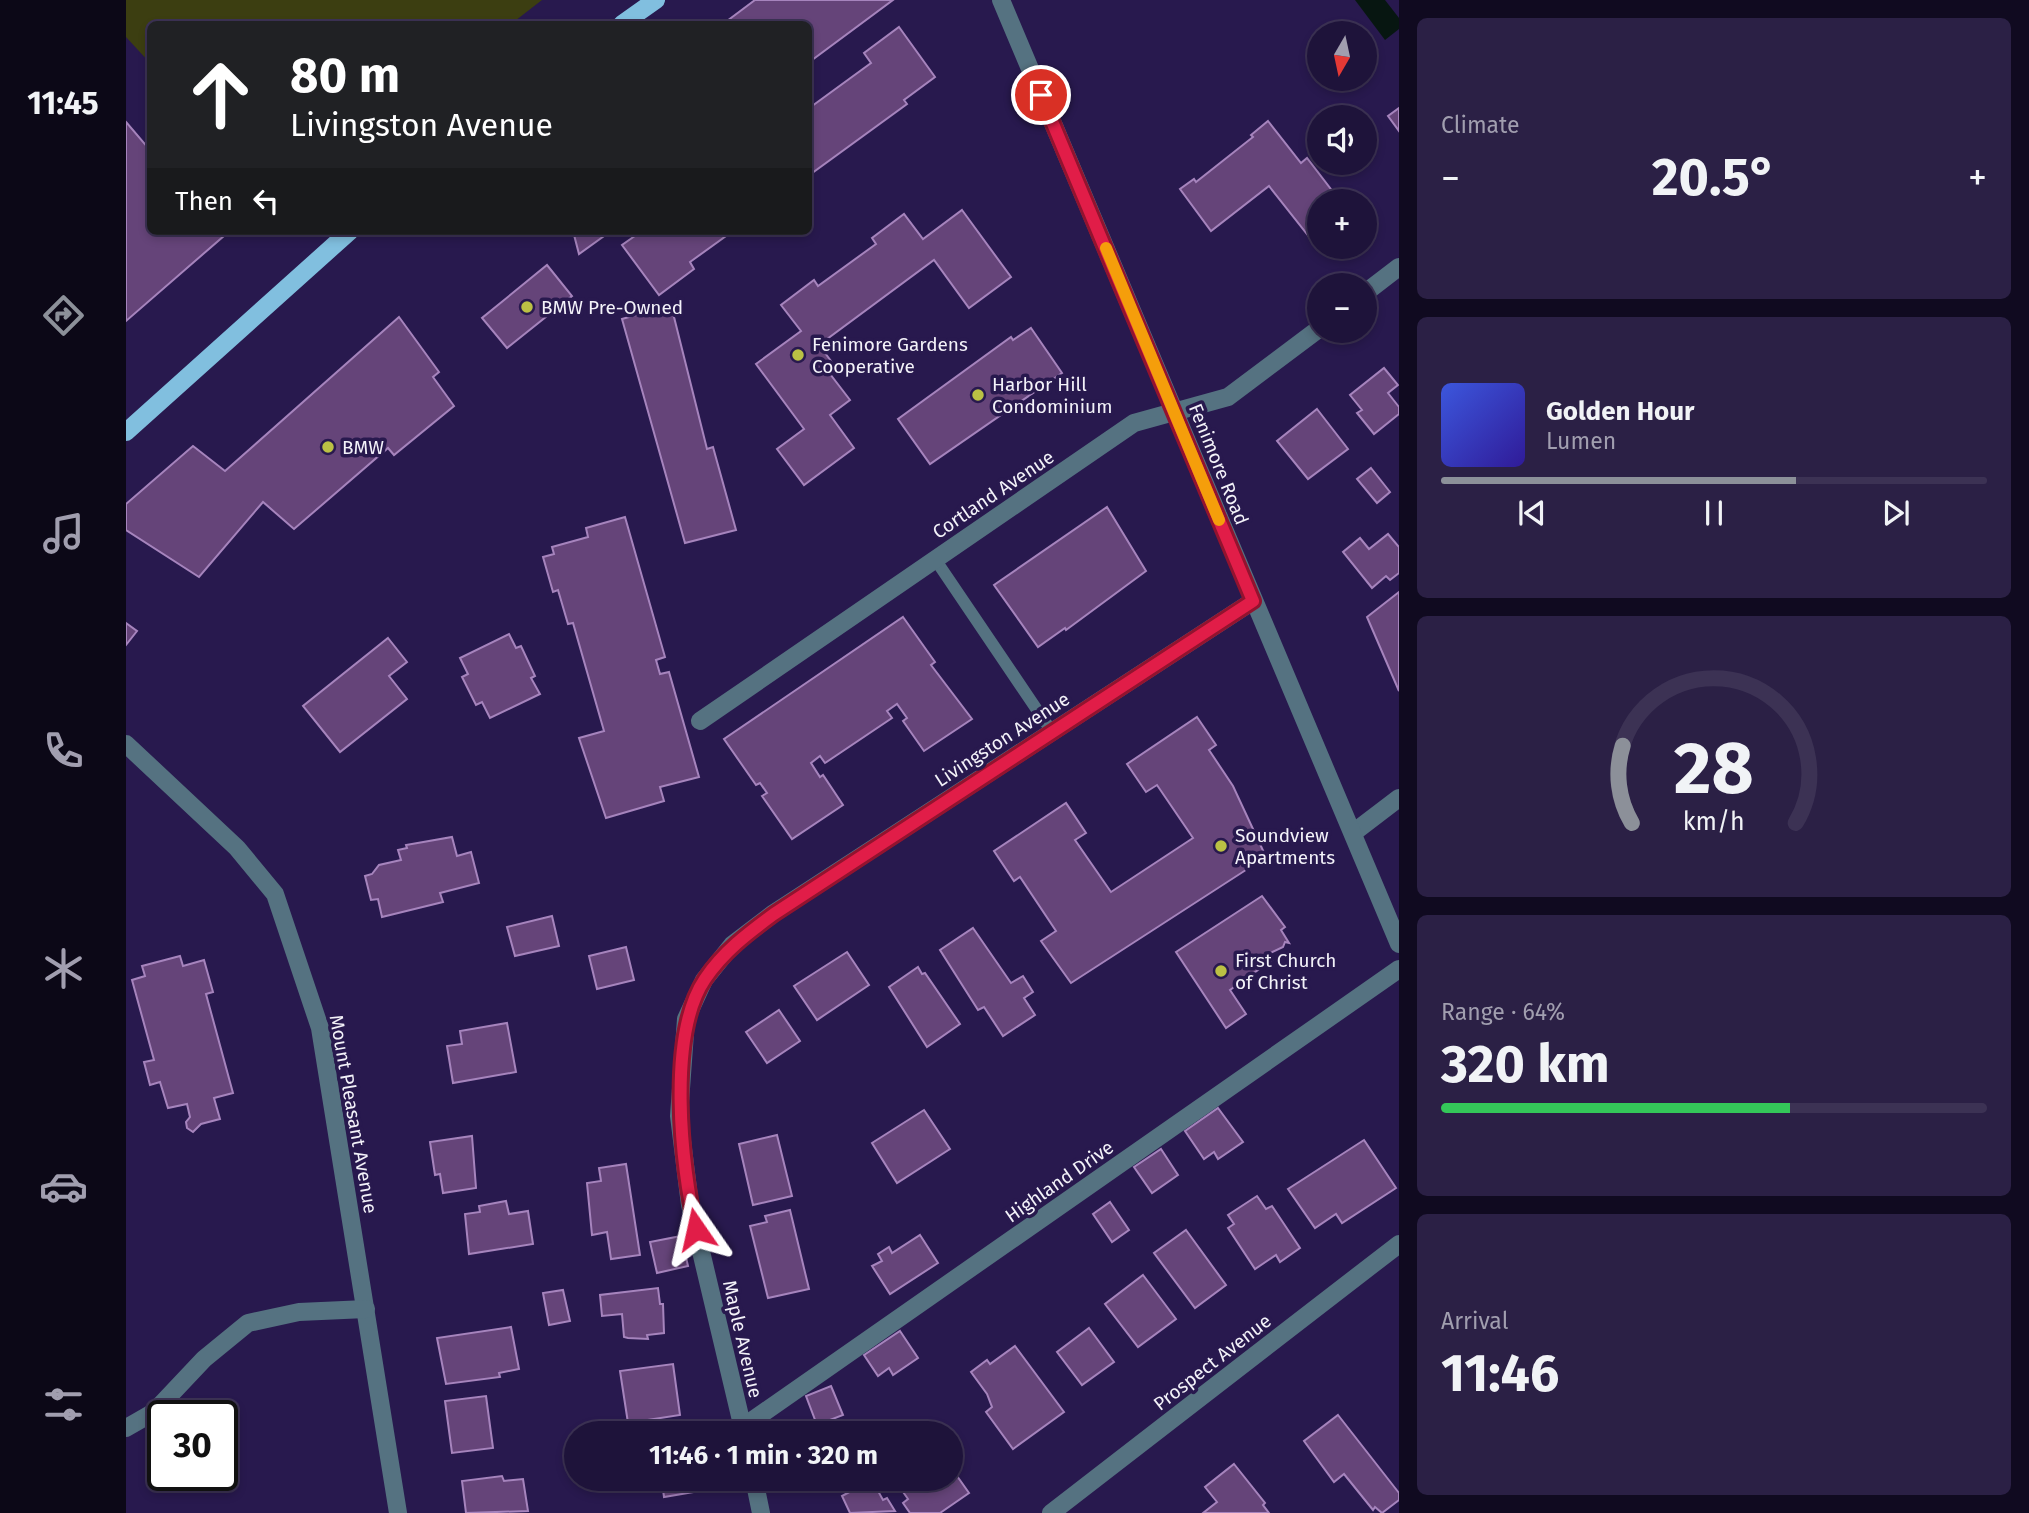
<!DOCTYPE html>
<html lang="en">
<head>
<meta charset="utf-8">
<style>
	:root { --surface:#1e133a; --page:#2b2045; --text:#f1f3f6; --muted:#a19eaf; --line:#3c3254; --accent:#8c9099 }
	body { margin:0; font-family:"Fira Sans",sans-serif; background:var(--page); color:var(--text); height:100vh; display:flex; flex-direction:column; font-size:26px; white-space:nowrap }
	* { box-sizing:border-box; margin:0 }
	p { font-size:23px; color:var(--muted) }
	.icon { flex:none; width:38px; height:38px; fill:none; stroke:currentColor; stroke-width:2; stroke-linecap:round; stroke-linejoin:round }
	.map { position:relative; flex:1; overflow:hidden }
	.details { display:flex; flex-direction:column; gap:18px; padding:18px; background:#100a20; width:630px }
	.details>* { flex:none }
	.hud { position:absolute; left:21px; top:21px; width:665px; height:214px; border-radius:10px; box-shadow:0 4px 10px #0003,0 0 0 2px var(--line); background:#202124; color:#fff; overflow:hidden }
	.needle { width:46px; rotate:189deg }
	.buttons { position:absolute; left:1181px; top:21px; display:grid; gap:14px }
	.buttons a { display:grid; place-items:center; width:70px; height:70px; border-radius:50%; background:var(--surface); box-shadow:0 4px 10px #0003,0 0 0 2px var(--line); font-size:35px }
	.speed { position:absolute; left:21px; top:1400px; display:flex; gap:14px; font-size:35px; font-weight:700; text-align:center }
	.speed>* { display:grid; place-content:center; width:91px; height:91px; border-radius:50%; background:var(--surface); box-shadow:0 4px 10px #0003,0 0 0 2px var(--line); line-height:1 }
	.speed .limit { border:4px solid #111; border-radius:10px; background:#fff; color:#111 }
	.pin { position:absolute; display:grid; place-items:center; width:60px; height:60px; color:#fff; margin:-30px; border:4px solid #fff; border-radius:50%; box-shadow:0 2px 7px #0007 }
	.me { position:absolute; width:77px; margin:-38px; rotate:349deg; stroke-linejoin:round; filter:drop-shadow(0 0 5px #0008) }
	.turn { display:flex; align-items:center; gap:24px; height:147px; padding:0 28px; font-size:32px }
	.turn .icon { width:91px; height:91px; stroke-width:2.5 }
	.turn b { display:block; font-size:49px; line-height:60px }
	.then { display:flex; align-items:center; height:66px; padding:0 28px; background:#0003; gap:14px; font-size:26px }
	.big { font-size:52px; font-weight:700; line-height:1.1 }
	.details .widget { flex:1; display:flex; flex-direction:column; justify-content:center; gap:10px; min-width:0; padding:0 24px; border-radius:10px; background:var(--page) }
	.details .dial { align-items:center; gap:0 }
	.dial svg { height:182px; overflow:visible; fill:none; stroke:var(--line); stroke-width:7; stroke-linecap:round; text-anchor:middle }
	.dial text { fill:var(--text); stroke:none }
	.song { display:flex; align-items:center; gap:21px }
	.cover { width:84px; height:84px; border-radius:10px; background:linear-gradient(135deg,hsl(230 70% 55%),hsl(250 70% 35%)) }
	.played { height:7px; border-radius:4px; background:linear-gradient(90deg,var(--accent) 65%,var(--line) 65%) }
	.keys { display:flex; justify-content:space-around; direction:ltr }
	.heat { display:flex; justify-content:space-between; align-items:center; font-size:38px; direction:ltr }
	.charge { height:10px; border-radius:5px; background:linear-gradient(90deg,#34c759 64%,var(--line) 0) }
	.trip { position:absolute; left:438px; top:1421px; width:399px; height:70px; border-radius:35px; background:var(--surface); box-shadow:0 4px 10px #0003,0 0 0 2px var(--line); font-weight:700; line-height:70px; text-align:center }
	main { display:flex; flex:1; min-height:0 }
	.tab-bar { display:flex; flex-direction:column; width:126px; justify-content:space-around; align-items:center; background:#0c0817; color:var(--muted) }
	.tab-bar .icon { width:49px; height:49px }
	.tab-bar .active { color:var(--accent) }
	.tab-bar b { font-size:32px; color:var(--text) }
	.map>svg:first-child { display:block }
	.green { fill:#3c3e11 }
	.water { fill:#071611 }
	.building { fill:#654479; stroke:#a684bd; stroke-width:2 }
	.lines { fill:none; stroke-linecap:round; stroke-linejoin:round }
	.service { stroke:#557281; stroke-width:12 }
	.minor { stroke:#557281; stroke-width:18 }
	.tertiary { stroke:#557281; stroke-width:18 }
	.primary { stroke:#81bfdf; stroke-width:18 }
	.route-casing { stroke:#92132f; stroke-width:18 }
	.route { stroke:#e11d48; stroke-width:12 }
	.slow { stroke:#f59e0b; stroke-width:12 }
	.poi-dot { fill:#bbc044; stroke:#28194e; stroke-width:2.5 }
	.labels { text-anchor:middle; stroke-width:7; stroke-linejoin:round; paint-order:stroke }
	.poi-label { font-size:19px; fill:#f3f2f9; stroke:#28194e; text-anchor:start }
	.street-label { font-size:19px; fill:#f3f2f9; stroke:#28194e }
</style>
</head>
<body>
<main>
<nav class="tab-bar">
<b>11:45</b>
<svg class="icon active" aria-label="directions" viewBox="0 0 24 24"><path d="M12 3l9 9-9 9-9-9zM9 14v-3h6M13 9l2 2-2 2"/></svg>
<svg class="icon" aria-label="music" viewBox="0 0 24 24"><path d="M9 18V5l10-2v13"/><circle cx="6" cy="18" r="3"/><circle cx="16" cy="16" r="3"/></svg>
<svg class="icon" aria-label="phone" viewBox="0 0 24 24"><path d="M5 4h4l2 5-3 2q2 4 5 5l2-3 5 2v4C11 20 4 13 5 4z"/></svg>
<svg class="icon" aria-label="climate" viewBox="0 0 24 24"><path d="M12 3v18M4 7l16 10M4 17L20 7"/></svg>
<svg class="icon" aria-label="car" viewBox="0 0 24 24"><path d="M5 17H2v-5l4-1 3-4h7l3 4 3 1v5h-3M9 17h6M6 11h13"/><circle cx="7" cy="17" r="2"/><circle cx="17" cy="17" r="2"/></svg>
<svg class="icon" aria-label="filters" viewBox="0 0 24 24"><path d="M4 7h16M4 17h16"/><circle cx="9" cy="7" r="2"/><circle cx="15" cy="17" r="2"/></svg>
</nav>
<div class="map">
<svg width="1273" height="1513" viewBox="0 0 1273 1513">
	<rect width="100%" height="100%" fill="#28194e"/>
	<polygon class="green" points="0,0 416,0 385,24 24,24 24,63 0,37"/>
	<polygon class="water" points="1229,0 1259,0 1273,18 1273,29 1259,40"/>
	<g class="building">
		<polygon points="629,0 767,0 682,63 682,24 597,24"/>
		<polygon points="773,27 809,77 778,100 781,104 682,176 682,109 745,63 738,53"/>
		<polygon points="1273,108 1273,131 1262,116"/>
		<polygon points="1142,121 1175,163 1181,158 1214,201 1194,201 1192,248 1143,186 1085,231 1054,189 1068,179 1070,182 1127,137 1125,135"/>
		<polygon points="0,122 24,150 24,231 96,231 99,235 0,321"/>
		<polygon points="836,210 885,277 843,308 808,260 693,345 708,365 701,370 724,400 704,415 728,448 678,485 651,449 678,429 630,364 675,331 655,305 688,280 692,286 750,244 746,238 778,214 797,239"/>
		<polygon points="447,231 485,231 453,254"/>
		<polygon points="516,231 607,231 564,262 568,269 533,295 496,245"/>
		<polygon points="421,265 446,296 381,348 356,318"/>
		<polygon points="545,305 581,449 587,447 610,530 559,543 496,319"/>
		<polygon points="273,317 313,372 307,377 328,406 268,455 262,448 168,529 137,502 73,577 0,530 0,504 67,446 99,471"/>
		<polygon points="905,328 936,373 804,464 772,419 885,337 887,340"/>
		<polygon points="1258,368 1272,385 1262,393 1273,407 1273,414 1248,434 1231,413 1236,410 1224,395"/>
		<polygon points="1191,409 1222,449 1182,479 1151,441"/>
		<polygon points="1245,468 1264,492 1251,503 1231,479"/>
		<polygon points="981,507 1020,571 940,630 939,628 912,647 868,585"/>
		<polygon points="499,517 539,657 530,660 534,674 543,672 573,777 534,787 538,801 480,818 453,738 478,731 447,623 442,624 432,590 427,592 417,557 428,554 426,547 462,537 460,528"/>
		<polygon points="1262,534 1273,547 1273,573 1264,580 1260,576 1246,588 1217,552 1234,538 1243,549"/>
		<polygon points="1273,592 1273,691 1241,617"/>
		<polygon points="777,617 809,662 805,665 846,719 798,751 777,721 781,718 771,704 761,711 766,718 699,763 694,756 685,763 694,777 697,775 717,805 666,839 636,796 641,793 634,783 630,785 598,739"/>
		<polygon points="0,623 11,631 0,645"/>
		<polygon points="383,634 390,648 395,646 409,676 405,678 414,694 364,718 356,702 350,705 336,677 342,674 334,658"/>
		<polygon points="262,638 281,662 263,676 281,699 214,752 177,706"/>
		<polygon points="1071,717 1090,745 1083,750 1107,786 1140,857 945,983 915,941 930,931 894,877 888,881 868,851 940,803 960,833 949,840 985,892 1067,838 1031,785 1020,792 1001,764"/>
		<polygon points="326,837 331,856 345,852 353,883 314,893 317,902 256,917 252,899 245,900 239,876 246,874 253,865 275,860 272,850 281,848 280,845"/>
		<polygon points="1136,896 1159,927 1155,930 1163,943 1159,942 1157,947 1142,954 1146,960 1104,990 1120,1014 1100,1028 1050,952"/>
		<polygon points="426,916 433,946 389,956 381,927"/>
		<polygon points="847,928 885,983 897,976 907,992 898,998 909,1015 877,1036 858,1007 852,1010 814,950"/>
		<polygon points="500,947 508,980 471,989 463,956"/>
		<polygon points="721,952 743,985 691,1020 668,986"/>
		<polygon points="54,956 57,966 78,960 87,992 80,994 107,1093 88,1098 94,1119 75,1124 67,1132 61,1128 60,1122 64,1117 61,1104 42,1108 34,1082 24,1085 18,1062 28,1060 6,980 19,976 16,966"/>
		<polygon points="792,967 796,974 799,973 834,1024 801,1047 763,987"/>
		<polygon points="653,1010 674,1041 641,1063 620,1032"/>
		<polygon points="381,1023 390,1072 327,1083 321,1046 336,1044 334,1031"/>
		<polygon points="1092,1108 1117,1142 1092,1159 1088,1152 1078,1159 1059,1131"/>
		<polygon points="798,1110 824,1149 771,1183 746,1143"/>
		<polygon points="651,1135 666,1196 627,1205 613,1144"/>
		<polygon points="346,1136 350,1188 317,1193 314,1174 309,1175 304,1142"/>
		<polygon points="1238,1140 1270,1188 1216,1223 1210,1214 1189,1228 1162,1189"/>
		<polygon points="1035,1149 1052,1175 1026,1193 1008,1167"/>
		<polygon points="500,1164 514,1255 485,1259 481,1232 466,1235 461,1183 475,1181 473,1168"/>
		<polygon points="1131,1196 1140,1209 1146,1206 1174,1248 1154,1262 1150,1255 1129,1269 1102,1228 1108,1224 1102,1215"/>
		<polygon points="380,1201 383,1214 402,1211 407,1244 343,1254 339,1214 354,1212 353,1206"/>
		<polygon points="984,1202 1003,1230 986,1242 967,1214"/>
		<polygon points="664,1210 683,1289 642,1298 624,1226 641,1222 639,1216"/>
		<polygon points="1060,1230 1100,1285 1069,1308 1028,1253"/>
		<polygon points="794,1235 812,1263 764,1294 746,1266 756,1261 752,1254 763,1247 766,1253"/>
		<polygon points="555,1236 562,1266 531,1273 524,1242"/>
		<polygon points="1017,1275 1050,1319 1012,1347 979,1304"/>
		<polygon points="532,1288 534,1304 537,1304 538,1333 521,1335 522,1339 502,1338 498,1337 496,1314 476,1316 474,1295"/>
		<polygon points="437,1290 444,1321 423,1325 417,1293"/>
		<polygon points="385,1327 393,1369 373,1373 374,1377 320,1384 311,1338"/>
		<polygon points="963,1328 988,1362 956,1385 931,1352"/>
		<polygon points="774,1331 792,1358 767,1375 763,1368 752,1376 738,1355"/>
		<polygon points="889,1346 938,1412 887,1449 860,1412 866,1407 861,1394 845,1372 861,1360 864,1364"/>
		<polygon points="547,1364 554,1415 502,1423 494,1371"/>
		<polygon points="705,1386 717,1415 691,1425 680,1396"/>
		<polygon points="360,1396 367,1448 326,1453 319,1401"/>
		<polygon points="1212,1415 1273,1493 1273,1500 1256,1513 1249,1507 1247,1510 1218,1474 1208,1482 1178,1441"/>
		<polygon points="1108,1464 1139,1503 1137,1505 1143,1513 1077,1513 1091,1502 1079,1487"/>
		<polygon points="824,1466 843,1493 814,1513 784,1513 777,1503 782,1499 768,1479 824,1479"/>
		<polygon points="376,1476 378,1481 397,1479 402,1511 340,1513 336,1481"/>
		<polygon points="479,1479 572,1479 574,1491 538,1497 536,1482 519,1484 518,1479 480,1484"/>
		<polygon points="747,1482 757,1500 761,1498 769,1511 724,1513 716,1496 740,1483 741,1486"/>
	</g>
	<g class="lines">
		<polyline class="service" points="809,559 926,732"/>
		<g class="minor">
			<polyline points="1239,293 1273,267"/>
			<polyline points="574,721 1008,423 1102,397 1194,328"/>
			<polyline points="0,744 111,848 149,894 194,1028 272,1513"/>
			<polyline points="1227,833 1273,798"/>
			<polyline points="617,1427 1273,969"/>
			<polyline points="0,1428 28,1412 78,1359 122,1323 173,1312 240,1309"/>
			<polyline points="618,1433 564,1205 553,1116 560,1019 578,980 606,945 648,913 1127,601"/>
			<polyline points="628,1479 635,1513"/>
			<polyline points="925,1513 1273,1244"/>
		</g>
		<polyline class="tertiary" points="875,0 1273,944"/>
		<g class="primary">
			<polyline points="496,24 530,0"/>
			<polyline points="0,432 224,231"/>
		</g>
	</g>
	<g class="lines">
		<defs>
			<path id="route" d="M570,1229C555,1166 541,1035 579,979C597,952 622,933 648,914L1127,601L915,95"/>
		</defs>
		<use href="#route" class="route-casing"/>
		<use href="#route" class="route"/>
		<polyline class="slow" points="980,248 1093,520"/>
	</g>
	<g class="poi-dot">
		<circle cx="401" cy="307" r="7"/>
		<circle cx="672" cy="355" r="7"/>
		<circle cx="852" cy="395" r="7"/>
		<circle cx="202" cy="447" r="7"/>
		<circle cx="1095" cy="846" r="7"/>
		<circle cx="1095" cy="971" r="7"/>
	</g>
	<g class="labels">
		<g class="poi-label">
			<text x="415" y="314">BMW Pre-Owned</text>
			<text x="686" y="351">Fenimore Gardens<tspan x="686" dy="22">Cooperative</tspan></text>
			<text x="866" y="391">Harbor Hill<tspan x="866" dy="22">Condominium</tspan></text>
			<text x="216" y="454">BMW</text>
			<text x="1109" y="842">Soundview<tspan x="1109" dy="22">Apartments</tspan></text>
			<text x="1109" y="967">First Church<tspan x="1109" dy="22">of Christ</tspan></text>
		</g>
		<g class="street-label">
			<text transform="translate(1093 464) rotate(68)" y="7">Fenimore Road</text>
			<text transform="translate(867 494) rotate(-34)" y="7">Cortland Avenue</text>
			<text transform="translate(876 739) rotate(-33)" y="7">Livingston Avenue</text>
			<text transform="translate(228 1114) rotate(80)" y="7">Mount Pleasant Avenue</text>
			<text transform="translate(933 1181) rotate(-35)" y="7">Highland Drive</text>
			<text transform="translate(617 1339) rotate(77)" y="7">Maple Avenue</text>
			<text transform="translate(1086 1362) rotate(-38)" y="7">Prospect Avenue</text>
		</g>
	</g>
</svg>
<div class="buttons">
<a><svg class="needle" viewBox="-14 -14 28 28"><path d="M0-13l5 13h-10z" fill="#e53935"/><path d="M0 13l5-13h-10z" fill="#a19eaf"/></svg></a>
<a><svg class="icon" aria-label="sound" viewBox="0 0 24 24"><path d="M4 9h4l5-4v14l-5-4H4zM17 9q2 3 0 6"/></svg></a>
<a>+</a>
<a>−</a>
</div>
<div class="speed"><div class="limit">30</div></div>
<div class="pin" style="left:915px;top:95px;background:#d93025"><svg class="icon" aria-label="arrive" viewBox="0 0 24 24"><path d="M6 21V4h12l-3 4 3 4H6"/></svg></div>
<svg class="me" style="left:570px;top:1229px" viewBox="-20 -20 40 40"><path d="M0-17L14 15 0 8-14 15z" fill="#e11d48" stroke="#fff" stroke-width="4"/></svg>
<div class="trip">11:46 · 1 min · 320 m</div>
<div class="hud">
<div class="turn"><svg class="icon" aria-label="ahead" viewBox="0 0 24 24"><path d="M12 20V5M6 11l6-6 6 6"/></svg><div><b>80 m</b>Livingston Avenue</div></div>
<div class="then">Then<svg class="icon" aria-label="left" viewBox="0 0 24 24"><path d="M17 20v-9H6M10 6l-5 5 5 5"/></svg></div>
</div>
</div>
<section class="details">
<div class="widget"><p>Climate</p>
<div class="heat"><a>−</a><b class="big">20.5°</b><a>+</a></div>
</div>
<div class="widget">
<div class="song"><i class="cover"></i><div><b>Golden Hour</b><p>Lumen</p></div></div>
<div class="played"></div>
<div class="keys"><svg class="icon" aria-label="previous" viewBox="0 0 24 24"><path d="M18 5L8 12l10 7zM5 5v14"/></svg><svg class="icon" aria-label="pause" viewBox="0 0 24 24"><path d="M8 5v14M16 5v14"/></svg><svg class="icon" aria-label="next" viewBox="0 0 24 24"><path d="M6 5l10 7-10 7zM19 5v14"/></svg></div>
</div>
<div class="widget dial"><svg viewBox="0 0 100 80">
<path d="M14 69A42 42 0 1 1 86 69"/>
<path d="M14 69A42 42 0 0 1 10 35" stroke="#8c9099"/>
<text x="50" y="56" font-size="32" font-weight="700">28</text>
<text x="50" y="72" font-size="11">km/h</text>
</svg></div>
<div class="widget"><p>Range · 64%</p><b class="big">320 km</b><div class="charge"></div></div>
<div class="widget"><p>Arrival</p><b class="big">11:46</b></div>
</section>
</main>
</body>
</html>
